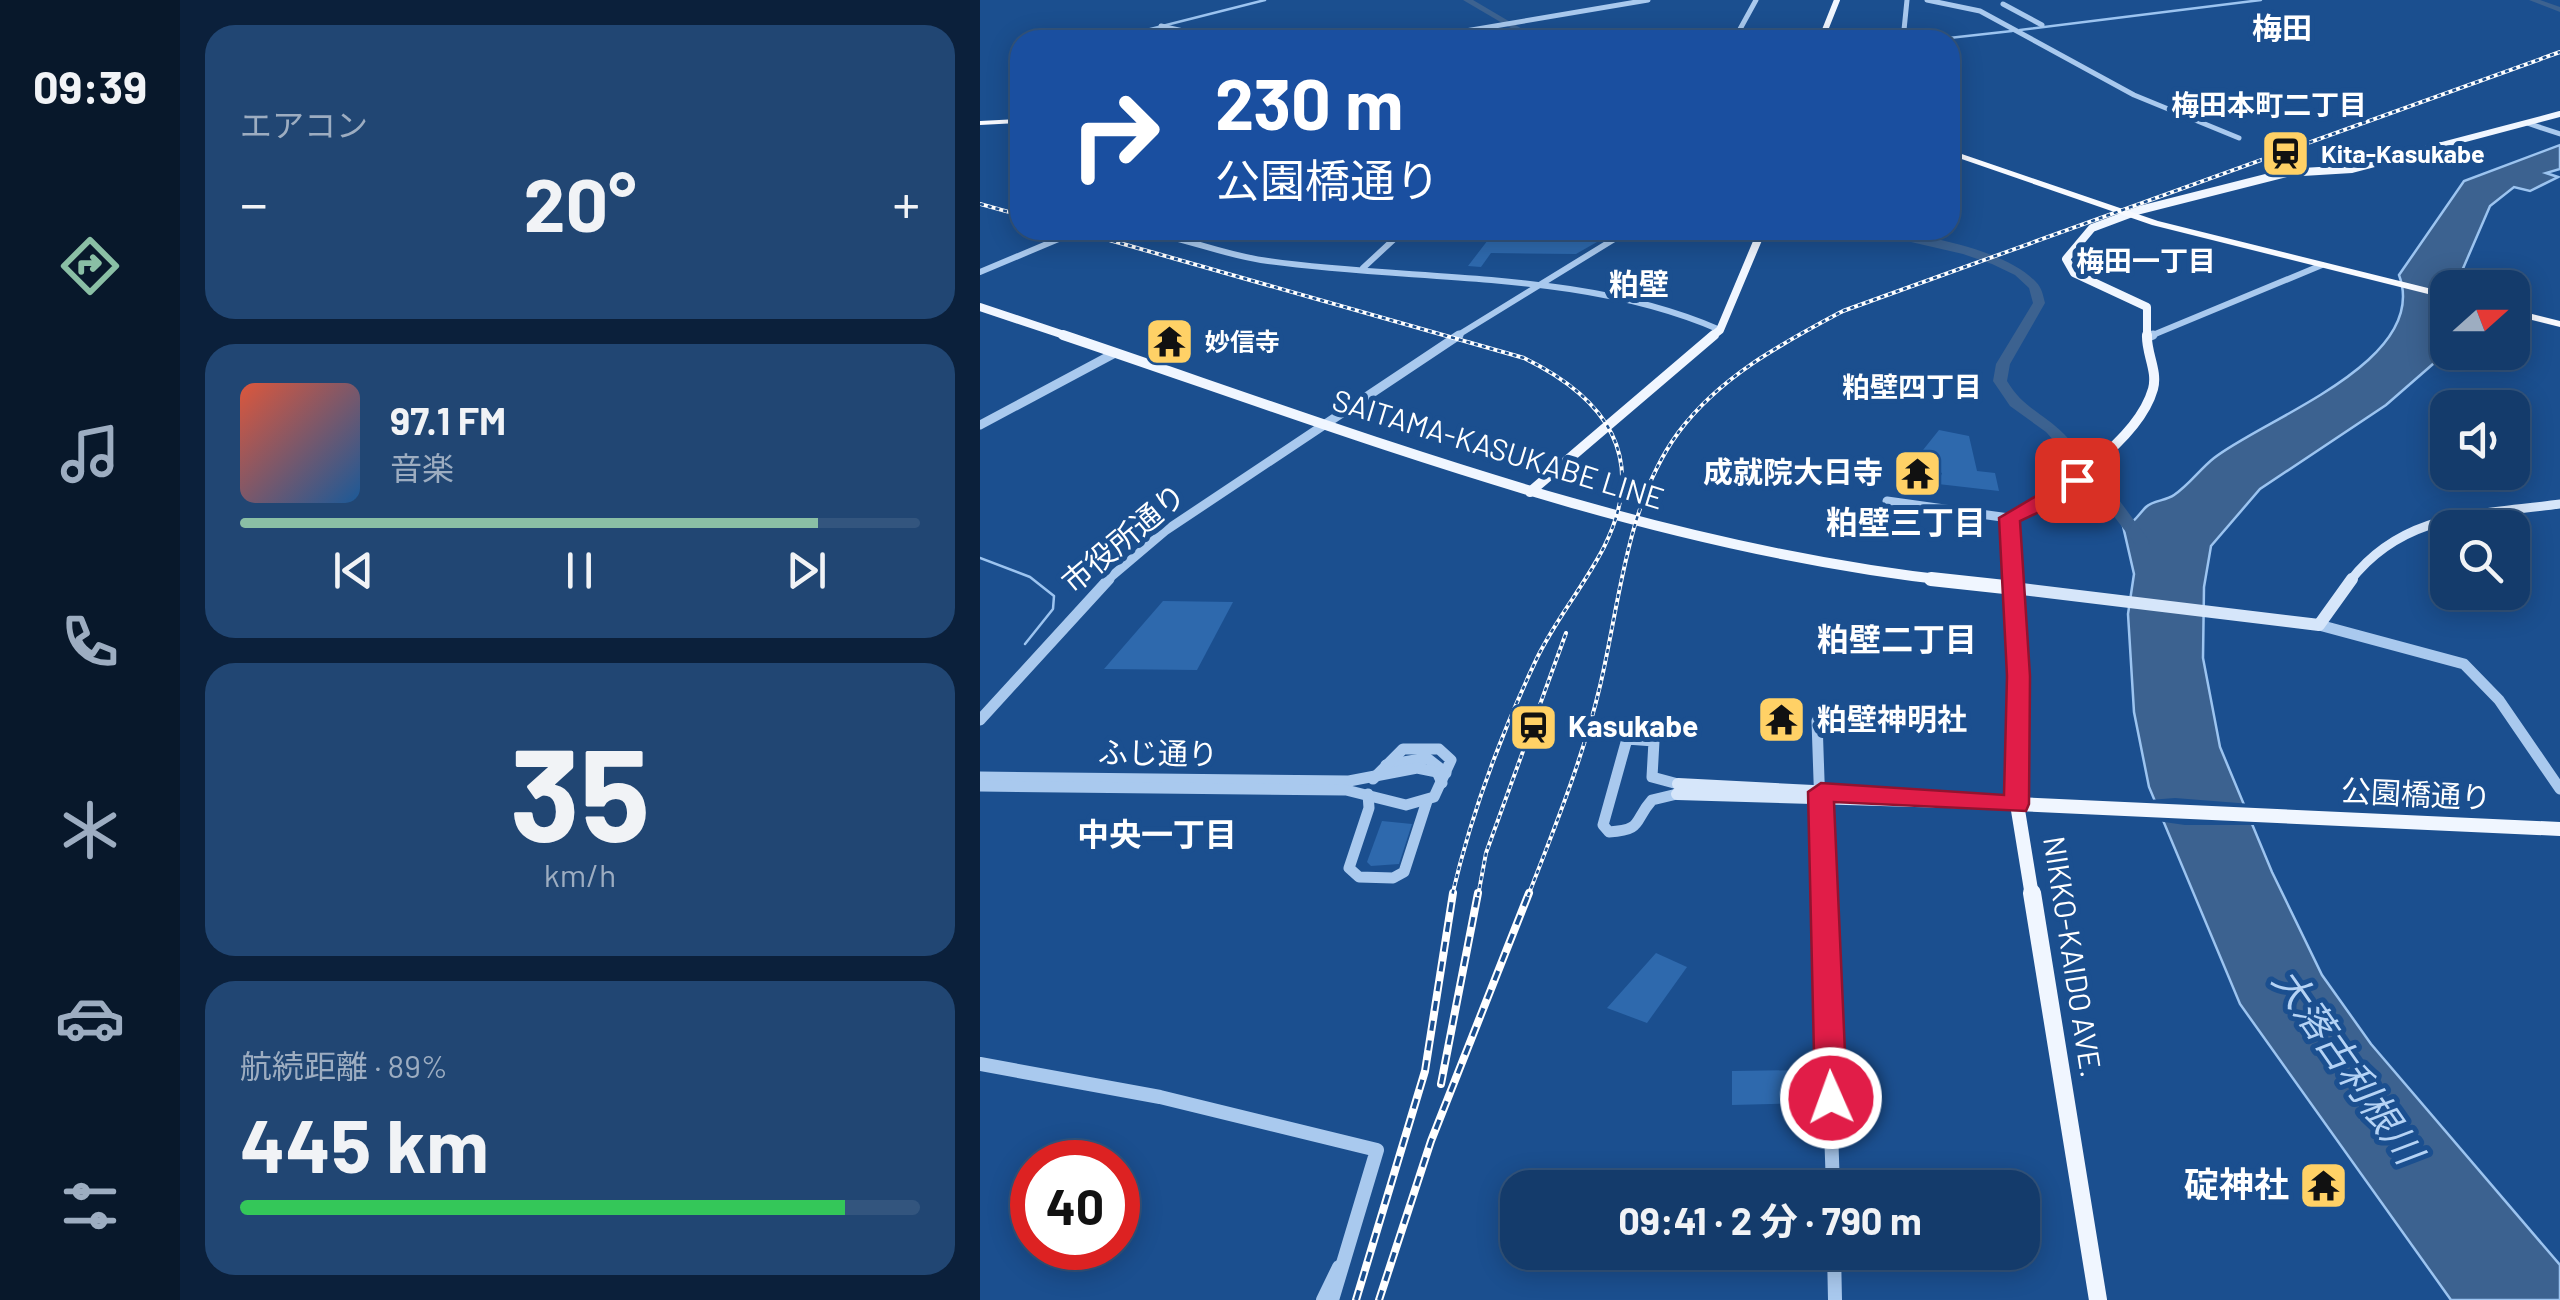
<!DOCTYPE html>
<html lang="ja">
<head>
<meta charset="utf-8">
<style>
	:root { --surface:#143b6b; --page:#214673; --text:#f1f3f6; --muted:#9dadc1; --line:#33557e; --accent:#8abfa5 }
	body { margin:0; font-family:Barlow,"Noto Sans JP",sans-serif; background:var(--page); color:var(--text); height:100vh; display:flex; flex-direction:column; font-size:38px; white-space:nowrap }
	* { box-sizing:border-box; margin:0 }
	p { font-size:32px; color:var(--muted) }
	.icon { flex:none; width:55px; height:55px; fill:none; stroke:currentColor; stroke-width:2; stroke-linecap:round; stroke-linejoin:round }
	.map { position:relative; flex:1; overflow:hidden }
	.details { display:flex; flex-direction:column; gap:25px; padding:25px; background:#0b203b; width:800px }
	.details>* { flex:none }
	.hud { position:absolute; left:30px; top:30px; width:950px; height:210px; border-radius:30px; box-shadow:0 5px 25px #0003,0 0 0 2px var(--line); background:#1a4fa0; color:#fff; overflow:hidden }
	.needle { width:65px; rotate:69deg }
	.buttons { position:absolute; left:1450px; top:270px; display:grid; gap:20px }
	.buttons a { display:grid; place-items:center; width:100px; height:100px; border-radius:20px; background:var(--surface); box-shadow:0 5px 25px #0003,0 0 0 2px var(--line); font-size:50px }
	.speed { position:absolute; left:30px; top:1140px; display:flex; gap:20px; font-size:50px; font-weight:700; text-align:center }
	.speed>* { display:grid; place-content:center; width:130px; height:130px; border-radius:50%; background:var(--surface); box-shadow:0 5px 25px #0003,0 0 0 2px var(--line); line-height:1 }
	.speed .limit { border:15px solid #d22; background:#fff; color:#111 }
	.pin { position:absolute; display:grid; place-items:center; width:85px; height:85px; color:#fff; margin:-42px; border-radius:20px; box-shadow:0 5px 15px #0006 }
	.me { position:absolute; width:110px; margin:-55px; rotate:358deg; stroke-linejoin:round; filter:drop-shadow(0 0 8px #0008) }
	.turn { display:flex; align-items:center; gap:35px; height:210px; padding:0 40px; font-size:45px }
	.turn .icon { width:130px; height:130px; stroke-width:2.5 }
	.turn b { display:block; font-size:70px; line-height:85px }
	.big { font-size:75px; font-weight:700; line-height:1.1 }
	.details .card { flex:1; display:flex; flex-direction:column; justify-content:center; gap:15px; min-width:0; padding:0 35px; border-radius:30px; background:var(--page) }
	.details .dial { align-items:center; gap:0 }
	.dial b { font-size:130px; line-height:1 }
	.song { display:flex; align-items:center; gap:30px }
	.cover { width:120px; height:120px; border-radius:15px; background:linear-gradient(135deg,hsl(10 70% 55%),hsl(210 70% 35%)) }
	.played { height:10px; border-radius:5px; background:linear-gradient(90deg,var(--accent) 85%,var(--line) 85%) }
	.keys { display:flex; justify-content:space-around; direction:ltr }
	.heat { display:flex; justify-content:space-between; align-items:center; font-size:55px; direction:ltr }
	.charge { height:15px; border-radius:8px; background:linear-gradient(90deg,#34c759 89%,var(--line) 0) }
	.trip { position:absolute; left:520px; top:1170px; width:540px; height:100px; border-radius:30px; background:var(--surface); box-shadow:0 5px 25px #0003,0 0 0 2px var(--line); font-weight:700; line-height:100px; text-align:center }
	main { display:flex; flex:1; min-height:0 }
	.tabs { display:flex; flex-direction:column; width:180px; justify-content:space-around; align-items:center; background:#08182b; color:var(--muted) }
	.tabs .icon { width:70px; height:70px }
	.tabs .current { color:var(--accent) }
	.tabs b { font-size:45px; color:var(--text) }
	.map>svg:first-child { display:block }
	.green { fill:#2e69ad }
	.water { fill:#3c6290; stroke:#9cc4f0; stroke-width:2.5 }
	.pier { fill:#1b4f8f }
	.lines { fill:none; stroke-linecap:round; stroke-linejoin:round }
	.stream { stroke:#9cc4f0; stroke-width:2.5 }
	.river { fill:#3c6290; fill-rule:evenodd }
	.tertiary-far4 { stroke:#a9c9ee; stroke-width:5 }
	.tertiary-far3 { stroke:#a9c9ee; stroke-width:6 }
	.tertiary-far2 { stroke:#a9c9ee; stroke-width:9 }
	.tertiary-far1 { stroke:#a9c9ee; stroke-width:11 }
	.tertiary { stroke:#a9c9ee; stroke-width:14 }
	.secondary-far1 { stroke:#d6e6fa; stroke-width:9 }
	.secondary { stroke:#d6e6fa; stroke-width:12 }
	.primary-far4 { stroke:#f0f6ff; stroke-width:6 }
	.primary-far3 { stroke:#f0f6ff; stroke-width:8 }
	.primary-far2 { stroke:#f0f6ff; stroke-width:10 }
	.primary-far1 { stroke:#f0f6ff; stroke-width:14 }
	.primary { stroke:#f0f6ff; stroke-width:18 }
	.trunk { fill:#f8faff; fill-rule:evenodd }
	.rail-far1-casing { stroke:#fff; stroke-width:4 }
	.rail-casing { stroke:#fff; stroke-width:8 }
	.rail-far1 { stroke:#1b4f8f; stroke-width:2.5; stroke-dasharray:4; stroke-linecap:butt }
	.rail { stroke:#1b4f8f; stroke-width:4; stroke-dasharray:10; stroke-linecap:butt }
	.route { fill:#e11d48; stroke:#92132f; stroke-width:2.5 }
	.labels { text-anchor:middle; stroke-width:10; stroke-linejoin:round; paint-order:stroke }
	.far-poi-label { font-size:25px; font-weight:bold; fill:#fff; stroke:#1b4f8f; text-anchor:start }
	.far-neighbourhood-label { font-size:28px; font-weight:bold; fill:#fff; stroke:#1b4f8f }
	.far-quarter-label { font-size:30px; font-weight:bold; fill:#fff; stroke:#1b4f8f }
	.street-label { font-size:30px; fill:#fff; stroke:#1b4f8f }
	.poi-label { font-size:30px; font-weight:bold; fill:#fff; stroke:#1b4f8f; text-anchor:start }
	.neighbourhood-label { font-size:32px; font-weight:bold; fill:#fff; stroke:#1b4f8f }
	.near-poi-label { font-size:35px; font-weight:bold; fill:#fff; stroke:#1b4f8f; text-anchor:end }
	.near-water-label { font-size:38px; font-style:italic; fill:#b5d3f5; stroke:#1b4f8f }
</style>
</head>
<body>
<main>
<nav class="tabs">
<b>09:39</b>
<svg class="icon current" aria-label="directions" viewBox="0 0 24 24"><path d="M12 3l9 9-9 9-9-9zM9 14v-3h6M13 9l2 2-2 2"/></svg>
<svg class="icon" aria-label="music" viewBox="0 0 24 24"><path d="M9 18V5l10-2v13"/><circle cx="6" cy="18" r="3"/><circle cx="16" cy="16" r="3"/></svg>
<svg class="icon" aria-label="phone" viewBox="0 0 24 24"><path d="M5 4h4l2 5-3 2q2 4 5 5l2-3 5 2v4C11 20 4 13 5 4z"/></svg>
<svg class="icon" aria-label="climate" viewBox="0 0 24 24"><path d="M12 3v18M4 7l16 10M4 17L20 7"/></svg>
<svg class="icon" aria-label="car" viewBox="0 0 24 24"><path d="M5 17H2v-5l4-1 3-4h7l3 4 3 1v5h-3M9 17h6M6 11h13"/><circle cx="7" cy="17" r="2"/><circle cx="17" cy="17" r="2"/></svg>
<svg class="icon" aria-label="filters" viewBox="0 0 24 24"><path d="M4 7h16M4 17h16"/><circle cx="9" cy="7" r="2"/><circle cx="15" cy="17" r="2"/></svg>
</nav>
<section class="details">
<div class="card"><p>エアコン</p>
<div class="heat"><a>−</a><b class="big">20°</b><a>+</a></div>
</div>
<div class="card">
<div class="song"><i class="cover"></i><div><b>97.1 FM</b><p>音楽</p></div></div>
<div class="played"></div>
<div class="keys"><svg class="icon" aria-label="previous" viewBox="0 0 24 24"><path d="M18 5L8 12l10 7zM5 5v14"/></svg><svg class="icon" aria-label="pause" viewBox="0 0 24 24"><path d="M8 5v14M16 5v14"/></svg><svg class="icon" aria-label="next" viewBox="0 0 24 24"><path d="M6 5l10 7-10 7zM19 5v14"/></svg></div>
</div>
<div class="card dial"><b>35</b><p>km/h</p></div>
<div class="card"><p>航続距離 · 89%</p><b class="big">445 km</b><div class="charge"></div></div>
</section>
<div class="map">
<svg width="1580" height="1300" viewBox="0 0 1580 1300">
	<rect width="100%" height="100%" fill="#1b4f8f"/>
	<g class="green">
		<polygon points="502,230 638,230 596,254 511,253 501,267 488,266 511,236 532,235"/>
		<polygon points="959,430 989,436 997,471 1015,473 1019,491 958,484 962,473 941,467 943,463 935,460"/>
		<polygon points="183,601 253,602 217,670 124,669"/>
		<polygon points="402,821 432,824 419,864 391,866 387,862"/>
		<polygon points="676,953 707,967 667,1023 627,1008"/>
		<polygon points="826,1070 828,1103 752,1105 752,1071"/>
	</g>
	<path class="water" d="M1580,145V169L1566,173L1578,177L1550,191L1534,187L1510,206L1475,287L1468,288L1467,308L1453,364L1406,405L1280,489L1231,546L1224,587L1223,658L1240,747L1292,872L1342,975L1391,1044L1580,1265V1300H1471L1260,1004L1169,787L1154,712L1148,614L1154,574L1143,526C1156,522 1157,516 1166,507C1173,500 1186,501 1194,495C1209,485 1220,469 1234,458C1285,418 1451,361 1419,275L1484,181Z"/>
	<polygon class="pier" points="1195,798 1271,804 1279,825 1205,825 1177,821 1169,800"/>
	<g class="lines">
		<g class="stream">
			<polyline points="1040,30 1281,0"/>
			<polyline points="127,40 285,0"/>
			<polyline points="951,40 1032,31"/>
			<polyline points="0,558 50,577 74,596 73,609 45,644"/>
		</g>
		<g class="river">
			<polygon points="483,0 493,0 561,40 551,40"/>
			<polygon points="1549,0 1560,0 1580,7 1580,12"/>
			<path d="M879,230C926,230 1023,247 1056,282C1062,288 1063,295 1065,303L1030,364L1027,381C1043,408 1063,413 1084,434C1115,466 1141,503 1168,539L1170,542L1168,545H1156L1086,454L1066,432L1030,406L1013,381L1016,364L1053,303L1049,288L1035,275L1012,264L983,254Z"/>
		</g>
		<g class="tertiary-far4">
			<polyline points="947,0 1000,11 1154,95 1259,138"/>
			<polyline points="1023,4 1062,25"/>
			<polyline points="181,26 243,40"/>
			<polyline points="432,40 668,0"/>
			<polyline points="754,40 776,0"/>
			<polyline points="923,40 927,0"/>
			<polyline points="1547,123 1580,134"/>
		</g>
		<g class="tertiary-far3">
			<path d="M191,237C223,245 255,257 288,261C436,282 600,269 740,330"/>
			<polyline points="383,268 424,230"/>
			<polyline points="0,272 100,230"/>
			<polyline points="475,337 649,230"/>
			<polyline points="1168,337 1342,265"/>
		</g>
		<g class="tertiary-far2">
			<polyline points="1168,337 1173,335"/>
			<polyline points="0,425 135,353"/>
			<polyline points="907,501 1029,518"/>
			<polyline points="126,581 185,531 479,335"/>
		</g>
		<g class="tertiary-far1">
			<polyline points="1339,625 1484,664 1519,700 1580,789"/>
			<polyline points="0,720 129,579"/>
			<polyline points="837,721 843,896"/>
			<polyline points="406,765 447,758 466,773"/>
			<polyline points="0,777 369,781 437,768 457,772 462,783"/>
			<polyline points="0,786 366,790 426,805 454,797 471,760 459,749 423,749 393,779"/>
			<polyline points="388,794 389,808 369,868 379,877 413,878 424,872 447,801"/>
			<path d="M697,794L672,800C653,821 664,830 629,832L623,825L647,739L674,741L672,777L698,784"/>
		</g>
		<g class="tertiary">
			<polyline points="843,893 853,1188"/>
			<polyline points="0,1064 180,1097 397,1150 352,1300"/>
			<polyline points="854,1252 855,1300"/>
			<polyline points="343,1300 359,1267"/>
		</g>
		<path class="secondary-far1" d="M1370,581C1424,511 1500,515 1580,504"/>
		<g class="secondary">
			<polyline points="1034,588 1339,625 1372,579"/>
			<polyline points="698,784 833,791"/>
			<polyline points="697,794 1037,804"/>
		</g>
		<g class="primary-far4">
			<polyline points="841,40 857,0"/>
			<polyline points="1451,148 1580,114"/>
		</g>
		<g class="primary-far3">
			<polyline points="0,307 90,337"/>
			<polyline points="731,337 740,330 782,230"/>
			<polyline points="1167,337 1167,307 1094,273 1086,259 1112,228 1160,210 1306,173 1372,169 1460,146"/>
		</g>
		<g class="primary-far2">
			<path d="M83,335C374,433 667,548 974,581"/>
			<polyline points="550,492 734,335"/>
			<path d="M1033,581L1029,518C1075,495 1158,442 1173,389C1178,371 1166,353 1167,335"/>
		</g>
		<g class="primary-far1">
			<polyline points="951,579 1034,588"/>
			<polyline points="1032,579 1038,676 1037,804 1052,896"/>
			<polyline points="1037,804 1580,829"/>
		</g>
		<polyline class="primary" points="1052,893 1118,1300"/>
		<g class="trunk">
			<polygon points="40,119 40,123 0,125 0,121"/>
			<polygon points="970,150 1178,221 1468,293 1468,299 1172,225 970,155"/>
			<polygon points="1532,309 1580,321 1580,327 1532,315"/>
		</g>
		<defs>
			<g id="rail-far1">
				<polyline points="0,204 40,215"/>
				<path d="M94,230L544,358C626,398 669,457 624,547C604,586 576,619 557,658C521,734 491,814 472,896"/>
				<polyline points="498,896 506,853 586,633"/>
				<path d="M548,896C575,827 603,758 620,686C640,602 646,504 698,433C740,376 803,343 863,311L1580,52"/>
			</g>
			<g id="rail">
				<polyline points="461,1084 498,893"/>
				<polyline points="376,1300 445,1071 473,893"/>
				<polyline points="399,1300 451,1141 549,893"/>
			</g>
		</defs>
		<use href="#rail-far1" class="rail-far1-casing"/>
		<use href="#rail" class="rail-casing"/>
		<use href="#rail-far1" class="rail-far1"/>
		<use href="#rail" class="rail"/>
	</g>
	<polygon class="route" points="1090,476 1106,480 1070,507 1040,521 1050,676 1049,804 1046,811 854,802 867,1098 862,1108 851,1112 840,1108 835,1098 828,792 841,783 1024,795 1027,676 1019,518"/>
	<defs>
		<symbol id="station-square" viewBox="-11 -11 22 22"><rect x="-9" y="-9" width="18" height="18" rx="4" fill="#ffd166" stroke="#1b4f8f"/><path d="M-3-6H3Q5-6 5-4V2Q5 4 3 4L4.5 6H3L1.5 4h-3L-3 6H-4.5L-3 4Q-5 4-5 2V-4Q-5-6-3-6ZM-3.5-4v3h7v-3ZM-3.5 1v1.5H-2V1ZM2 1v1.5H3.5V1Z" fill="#111"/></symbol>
		<symbol id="temple-square" viewBox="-11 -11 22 22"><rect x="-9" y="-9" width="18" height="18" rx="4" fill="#ffd166" stroke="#1b4f8f"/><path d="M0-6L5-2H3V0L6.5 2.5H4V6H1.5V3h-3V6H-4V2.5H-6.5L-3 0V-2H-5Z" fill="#111"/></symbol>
	</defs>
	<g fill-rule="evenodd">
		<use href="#station-square" x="1278" y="126" width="55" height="55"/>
		<use href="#temple-square" x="162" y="314" width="55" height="55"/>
		<use href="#temple-square" x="910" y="446" width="55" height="55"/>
		<use href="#temple-square" x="774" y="692" width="55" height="55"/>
		<use href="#station-square" x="526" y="700" width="55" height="55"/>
		<use href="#temple-square" x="1316" y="1158" width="55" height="55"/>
	</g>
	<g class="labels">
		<g class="far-poi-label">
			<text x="1341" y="163">Kita-Kasukabe</text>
			<text x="225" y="351">妙信寺</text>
		</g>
		<g class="far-neighbourhood-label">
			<text x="1289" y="115">梅田本町二丁目</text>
			<text x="1166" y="271">梅田一丁目</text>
			<text x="932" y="397">粕壁四丁目</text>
		</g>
		<g class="far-quarter-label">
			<text x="1302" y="39">梅田</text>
			<text x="659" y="295">粕壁</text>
		</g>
		<g class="street-label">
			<text transform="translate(518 450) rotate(17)" y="10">SAITAMA-KASUKABE LINE</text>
			<text transform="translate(144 539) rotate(-40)" y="10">市役所通り</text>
			<text transform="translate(178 754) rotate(1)" y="10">ふじ通り</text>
			<text transform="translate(1436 795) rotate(3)" y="10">公園橋通り</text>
			<text transform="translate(1092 957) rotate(81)" y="10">NIKKO-KAIDO AVE.</text>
		</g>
		<g class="poi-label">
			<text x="903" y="483" text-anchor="end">成就院大日寺</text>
			<text x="837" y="730">粕壁神明社</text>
			<text x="588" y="737">Kasukabe</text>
		</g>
		<g class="neighbourhood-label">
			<text x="926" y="534">粕壁三丁目</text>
			<text x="917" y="651">粕壁二丁目</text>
			<text x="177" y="846">中央一丁目</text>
		</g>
		<g class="near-poi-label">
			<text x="1309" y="1197">碇神社</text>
		</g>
		<g class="near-water-label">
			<text transform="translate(1367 1066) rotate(55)" y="13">大落古利根川</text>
		</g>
	</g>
</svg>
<div class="buttons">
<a><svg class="needle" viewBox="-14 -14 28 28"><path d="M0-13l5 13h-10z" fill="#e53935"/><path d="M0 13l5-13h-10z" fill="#9dadc1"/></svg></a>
<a><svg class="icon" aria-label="sound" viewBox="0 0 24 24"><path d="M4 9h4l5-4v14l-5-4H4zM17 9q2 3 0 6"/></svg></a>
<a><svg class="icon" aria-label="search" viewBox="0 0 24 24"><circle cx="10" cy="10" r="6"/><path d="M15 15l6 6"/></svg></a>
</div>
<div class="speed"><div class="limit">40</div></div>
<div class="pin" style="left:1097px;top:480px;background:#d93025"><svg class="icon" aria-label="arrive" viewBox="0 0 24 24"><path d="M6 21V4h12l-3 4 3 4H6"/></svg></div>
<svg class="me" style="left:851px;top:1098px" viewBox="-20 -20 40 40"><circle r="17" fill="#e11d48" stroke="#fff" stroke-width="3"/><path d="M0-11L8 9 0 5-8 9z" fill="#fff"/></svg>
<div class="trip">09:41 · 2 分 · 790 m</div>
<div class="hud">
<div class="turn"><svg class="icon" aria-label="right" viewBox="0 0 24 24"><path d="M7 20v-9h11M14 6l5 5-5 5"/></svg><div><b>230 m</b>公園橋通り</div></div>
</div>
</div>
</main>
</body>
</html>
